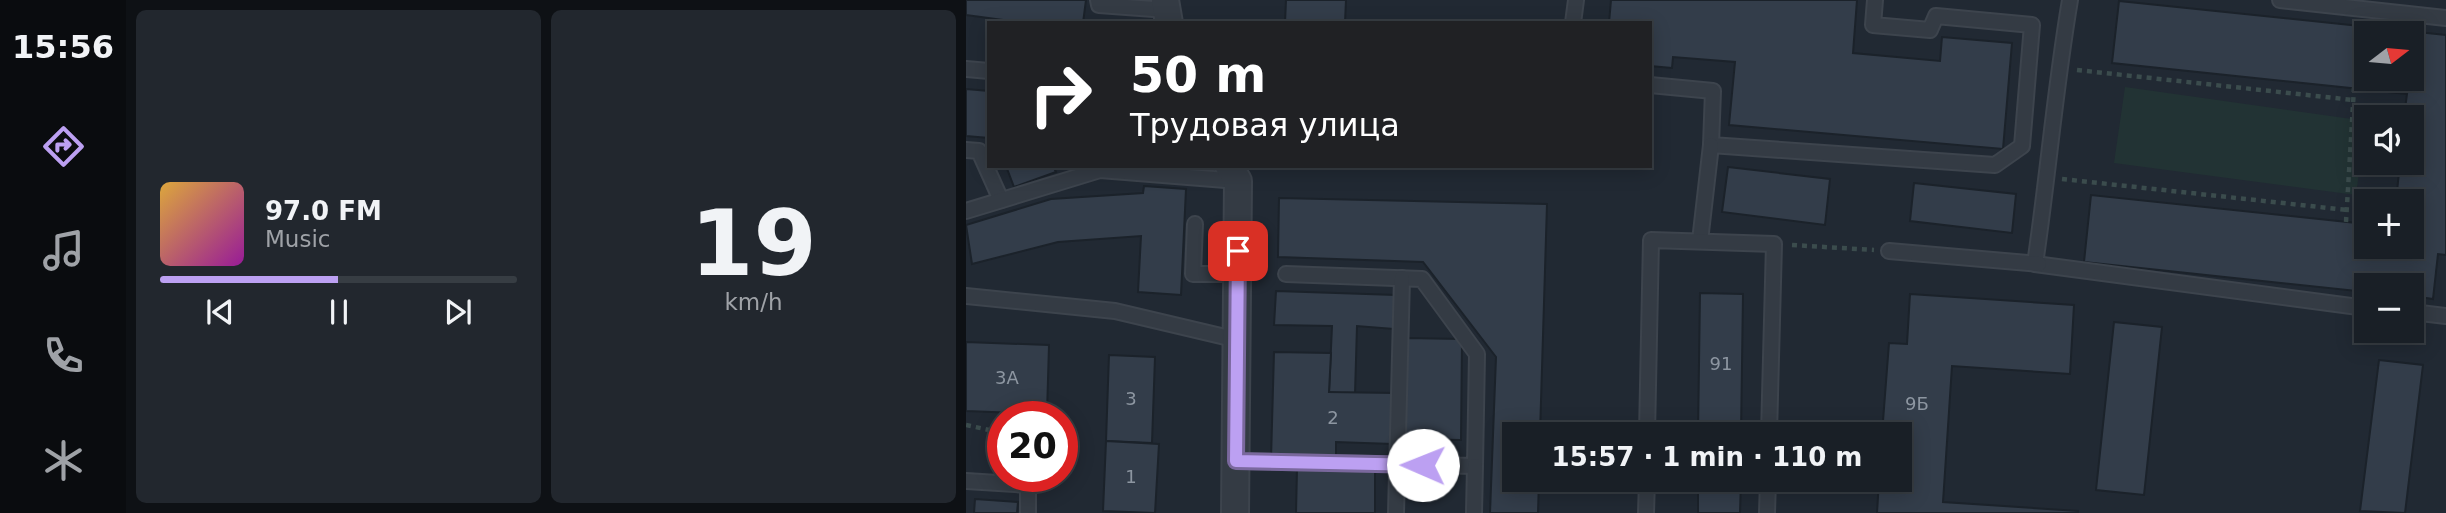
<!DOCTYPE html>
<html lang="en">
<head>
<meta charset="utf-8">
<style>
	:root { --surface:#191f26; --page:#22272e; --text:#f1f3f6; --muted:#9fa2a7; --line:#373d43; --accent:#bca0f2 }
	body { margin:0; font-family:"DejaVu Sans",sans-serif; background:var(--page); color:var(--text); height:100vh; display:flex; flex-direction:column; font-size:26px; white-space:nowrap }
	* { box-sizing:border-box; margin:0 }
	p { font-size:23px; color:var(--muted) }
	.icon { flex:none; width:38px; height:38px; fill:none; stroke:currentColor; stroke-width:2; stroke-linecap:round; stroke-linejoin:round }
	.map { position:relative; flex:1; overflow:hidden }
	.drawer { display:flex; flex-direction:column; gap:10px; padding:10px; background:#0e1115; width:840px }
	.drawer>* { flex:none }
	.banner { position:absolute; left:21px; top:21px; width:665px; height:147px; border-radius:0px; box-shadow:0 4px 18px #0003,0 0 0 2px var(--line); background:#202124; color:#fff; overflow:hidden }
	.needle { width:46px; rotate:74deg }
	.fabs { position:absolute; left:1388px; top:21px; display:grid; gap:14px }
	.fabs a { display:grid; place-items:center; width:70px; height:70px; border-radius:0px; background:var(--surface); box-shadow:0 4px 18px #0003,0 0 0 2px var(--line); font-size:35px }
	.speed { position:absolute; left:21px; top:401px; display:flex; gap:14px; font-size:35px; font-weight:700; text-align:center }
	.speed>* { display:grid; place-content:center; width:91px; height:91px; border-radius:50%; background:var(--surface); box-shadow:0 4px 18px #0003,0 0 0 2px var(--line); line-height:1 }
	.speed .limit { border:10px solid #d22; background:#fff; color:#111 }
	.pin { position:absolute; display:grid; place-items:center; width:60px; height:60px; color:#fff; margin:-30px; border-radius:14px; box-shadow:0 4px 10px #0006 }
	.me { position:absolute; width:77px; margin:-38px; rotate:271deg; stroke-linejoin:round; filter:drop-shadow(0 0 5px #0008) }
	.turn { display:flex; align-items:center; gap:24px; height:147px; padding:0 28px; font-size:32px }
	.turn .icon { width:91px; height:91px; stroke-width:2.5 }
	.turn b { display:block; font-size:49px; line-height:60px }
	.drawer .card { flex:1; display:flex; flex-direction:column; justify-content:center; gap:10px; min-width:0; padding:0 24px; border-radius:10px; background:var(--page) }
	.drawer .dial { align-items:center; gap:0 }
	.dial b { font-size:91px; line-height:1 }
	.song { display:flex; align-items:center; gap:21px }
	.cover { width:84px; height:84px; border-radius:10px; background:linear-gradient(135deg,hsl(40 70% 55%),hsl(300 70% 35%)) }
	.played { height:7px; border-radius:4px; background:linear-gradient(90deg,var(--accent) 50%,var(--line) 50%) }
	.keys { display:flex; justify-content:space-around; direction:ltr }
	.drawer .tiles { flex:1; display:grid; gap:10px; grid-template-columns:repeat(2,1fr) }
	.trip { position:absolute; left:536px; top:422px; width:410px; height:70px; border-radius:0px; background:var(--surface); box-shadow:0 4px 18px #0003,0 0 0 2px var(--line); font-weight:700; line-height:70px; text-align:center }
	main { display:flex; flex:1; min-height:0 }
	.tab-bar { display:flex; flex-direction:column; width:126px; justify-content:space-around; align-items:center; background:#0a0c0f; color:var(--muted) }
	.tab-bar .icon { width:49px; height:49px }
	.tab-bar .active { color:var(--accent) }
	.tab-bar b { font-size:32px; color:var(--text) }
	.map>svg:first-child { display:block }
	.green { fill:#223334 }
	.building { fill:#333d4a; stroke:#1b222a; stroke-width:2; fill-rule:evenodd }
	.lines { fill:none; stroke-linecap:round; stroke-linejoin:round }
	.lane-casing { stroke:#3d444d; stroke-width:18 }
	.street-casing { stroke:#3d444d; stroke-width:30 }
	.path { stroke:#3b4c4d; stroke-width:4.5; stroke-dasharray:5 5; stroke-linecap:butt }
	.lane { stroke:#343b44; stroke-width:14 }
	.street { stroke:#343b44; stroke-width:26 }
	.route-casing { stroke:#7a689d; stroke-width:18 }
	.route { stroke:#bca0f2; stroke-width:12 }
	.labels { text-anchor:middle; stroke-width:7; stroke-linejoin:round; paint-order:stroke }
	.number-label { font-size:18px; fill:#8d96a1 }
</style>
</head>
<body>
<main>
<nav class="tab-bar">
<b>15:56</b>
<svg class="icon active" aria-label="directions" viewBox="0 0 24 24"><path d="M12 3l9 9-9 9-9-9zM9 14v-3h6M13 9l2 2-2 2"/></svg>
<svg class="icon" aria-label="music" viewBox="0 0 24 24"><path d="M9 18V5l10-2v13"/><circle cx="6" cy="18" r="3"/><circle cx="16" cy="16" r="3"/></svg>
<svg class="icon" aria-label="phone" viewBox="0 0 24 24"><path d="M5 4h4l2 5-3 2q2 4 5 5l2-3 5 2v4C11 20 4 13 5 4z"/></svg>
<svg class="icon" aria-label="climate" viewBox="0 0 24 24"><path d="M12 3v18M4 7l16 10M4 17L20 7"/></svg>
</nav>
<section class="drawer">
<div class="tiles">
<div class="card">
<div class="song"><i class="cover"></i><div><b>97.0 FM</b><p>Music</p></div></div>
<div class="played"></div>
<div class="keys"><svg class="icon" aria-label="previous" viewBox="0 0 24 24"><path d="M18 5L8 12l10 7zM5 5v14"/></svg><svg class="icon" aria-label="pause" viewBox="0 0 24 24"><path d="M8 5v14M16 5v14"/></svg><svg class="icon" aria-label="next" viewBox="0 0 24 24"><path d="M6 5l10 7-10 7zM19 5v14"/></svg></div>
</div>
<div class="card dial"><b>19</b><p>km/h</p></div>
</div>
</section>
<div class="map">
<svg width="1480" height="513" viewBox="0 0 1480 513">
	<rect width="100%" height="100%" fill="#212933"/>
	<polygon class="green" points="1159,87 1400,121 1390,195 1148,163"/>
	<g class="building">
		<polygon points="0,0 120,0 117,23 60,23 0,15"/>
		<polygon points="320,0 380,0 379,23 319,23"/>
		<polygon points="645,0 891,0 887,53 974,61 976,37 1046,43 1037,149 763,125 769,62 707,57 706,68 684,66 684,23 643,23"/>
		<path d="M1153,1L1480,35V255L1472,254L1467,299L1446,296V285H1400V292L1118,262L1125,195L1400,224V247H1446V201H1430L1434,163H1446V117H1438L1441,94L1146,63ZM1400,33H1446V79H1400Z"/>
		<polygon points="0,89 23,91 23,138 0,136"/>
		<polygon points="40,166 87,166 90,172 48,187"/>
		<polygon points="762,167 864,179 859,225 756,212"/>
		<polygon points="948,183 1050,194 1046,233 944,221"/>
		<polygon points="178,186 220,189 215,295 172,292 175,236 92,242 6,264 0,225 85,199 177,193"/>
		<polygon points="313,198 581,204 574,434 548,434 548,480 573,480 572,513 524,513 530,357 457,262 312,257"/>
		<polygon points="310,291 430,295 428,329 391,326 389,394 363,392 366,326 308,325"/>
		<polygon points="734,293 777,294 775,434 732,434"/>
		<polygon points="944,294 1108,305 1104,374 986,366 977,502 1112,511 1112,513 911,513 913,480 933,480 933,434 916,434 923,343 941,344"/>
		<polygon points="1148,322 1196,327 1178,495 1130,490"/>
		<polygon points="439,338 496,339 495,440 437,439"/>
		<polygon points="0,342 83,345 81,414 0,411"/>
		<polygon points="308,352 365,353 363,392 429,393 427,444 370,442 370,462 305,459"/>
		<polygon points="143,355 189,357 186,443 140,441"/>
		<polygon points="1413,360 1457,365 1439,513 1394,511"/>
		<polygon points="140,441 193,444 189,513 137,511"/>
		<polygon points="331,469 409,471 409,513 330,513"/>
		<polygon points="732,480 775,480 774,513 732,513"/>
		<polygon points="9,499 52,502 51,513 8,513"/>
	</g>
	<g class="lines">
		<defs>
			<g id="lane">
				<polyline points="132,0 133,5 201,10"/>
				<path d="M1104,0C1089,88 1082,176 1069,264L1400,308"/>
				<polyline points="1314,0 1480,18"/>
				<polyline points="607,23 610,0"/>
				<polyline points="0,69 23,71"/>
				<polyline points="684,85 747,91 745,145 1029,165 1056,146 1066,25 970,16 964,30 907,25 909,0"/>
				<polyline points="0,150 13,151 35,200"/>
				<polyline points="0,211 134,170 272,181"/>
				<polyline points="229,224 227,274 272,274"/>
				<polyline points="734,241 745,145"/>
				<polyline points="923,251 1073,264"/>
				<polyline points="0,296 149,311 272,340"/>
				<polyline points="1446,312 1480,316"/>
				<polyline points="681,434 685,240 808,244 803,434"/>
				<polyline points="270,461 509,466 511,354 456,279 320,274"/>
				<polyline points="0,481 62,485 62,513"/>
				<polyline points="430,513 436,278"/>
				<polyline points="508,513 509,466"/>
				<polyline points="680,513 681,480"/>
				<polyline points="801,513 802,480"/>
			</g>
			<g id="street">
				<polyline points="199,0 203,23"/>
				<polyline points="263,166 272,181 269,513"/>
			</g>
		</defs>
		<use href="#lane" class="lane-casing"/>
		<use href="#street" class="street-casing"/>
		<g class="path">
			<polyline points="1111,70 1387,100"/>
			<polyline points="1096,179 1381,210"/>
			<polyline points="1380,222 1388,88"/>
			<polyline points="826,245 908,250"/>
			<polyline points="0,425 37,433"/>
		</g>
		<use href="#lane" class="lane"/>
		<use href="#street" class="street"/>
	</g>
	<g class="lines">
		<defs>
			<polyline id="route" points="272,251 270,461 457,465"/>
		</defs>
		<use href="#route" class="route-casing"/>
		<use href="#route" class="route"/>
	</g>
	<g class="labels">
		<g class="number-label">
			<text x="755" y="370">91</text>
			<text x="41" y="384">3А</text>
			<text x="165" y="405">3</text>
			<text x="951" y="410">9Б</text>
			<text x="367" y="424">2</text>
			<text x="165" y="483">1</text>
		</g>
	</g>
</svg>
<div class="fabs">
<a><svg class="needle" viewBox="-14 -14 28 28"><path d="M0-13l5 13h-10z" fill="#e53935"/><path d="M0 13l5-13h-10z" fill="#9fa2a7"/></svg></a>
<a><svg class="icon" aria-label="sound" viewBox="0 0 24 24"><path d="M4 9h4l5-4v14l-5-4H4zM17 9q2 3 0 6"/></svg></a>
<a>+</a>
<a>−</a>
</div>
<div class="speed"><div class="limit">20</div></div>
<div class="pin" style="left:272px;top:251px;background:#d93025"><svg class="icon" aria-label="arrive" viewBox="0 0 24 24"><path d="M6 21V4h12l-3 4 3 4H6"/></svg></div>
<svg class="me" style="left:457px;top:465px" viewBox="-20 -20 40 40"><circle r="19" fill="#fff"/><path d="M0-13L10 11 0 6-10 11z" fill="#bca0f2"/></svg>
<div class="trip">15:57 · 1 min · 110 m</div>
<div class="banner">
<div class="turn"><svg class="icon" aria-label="right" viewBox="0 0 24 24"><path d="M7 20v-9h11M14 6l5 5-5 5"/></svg><div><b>50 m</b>Трудовая улица</div></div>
</div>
</div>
</main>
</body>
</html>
